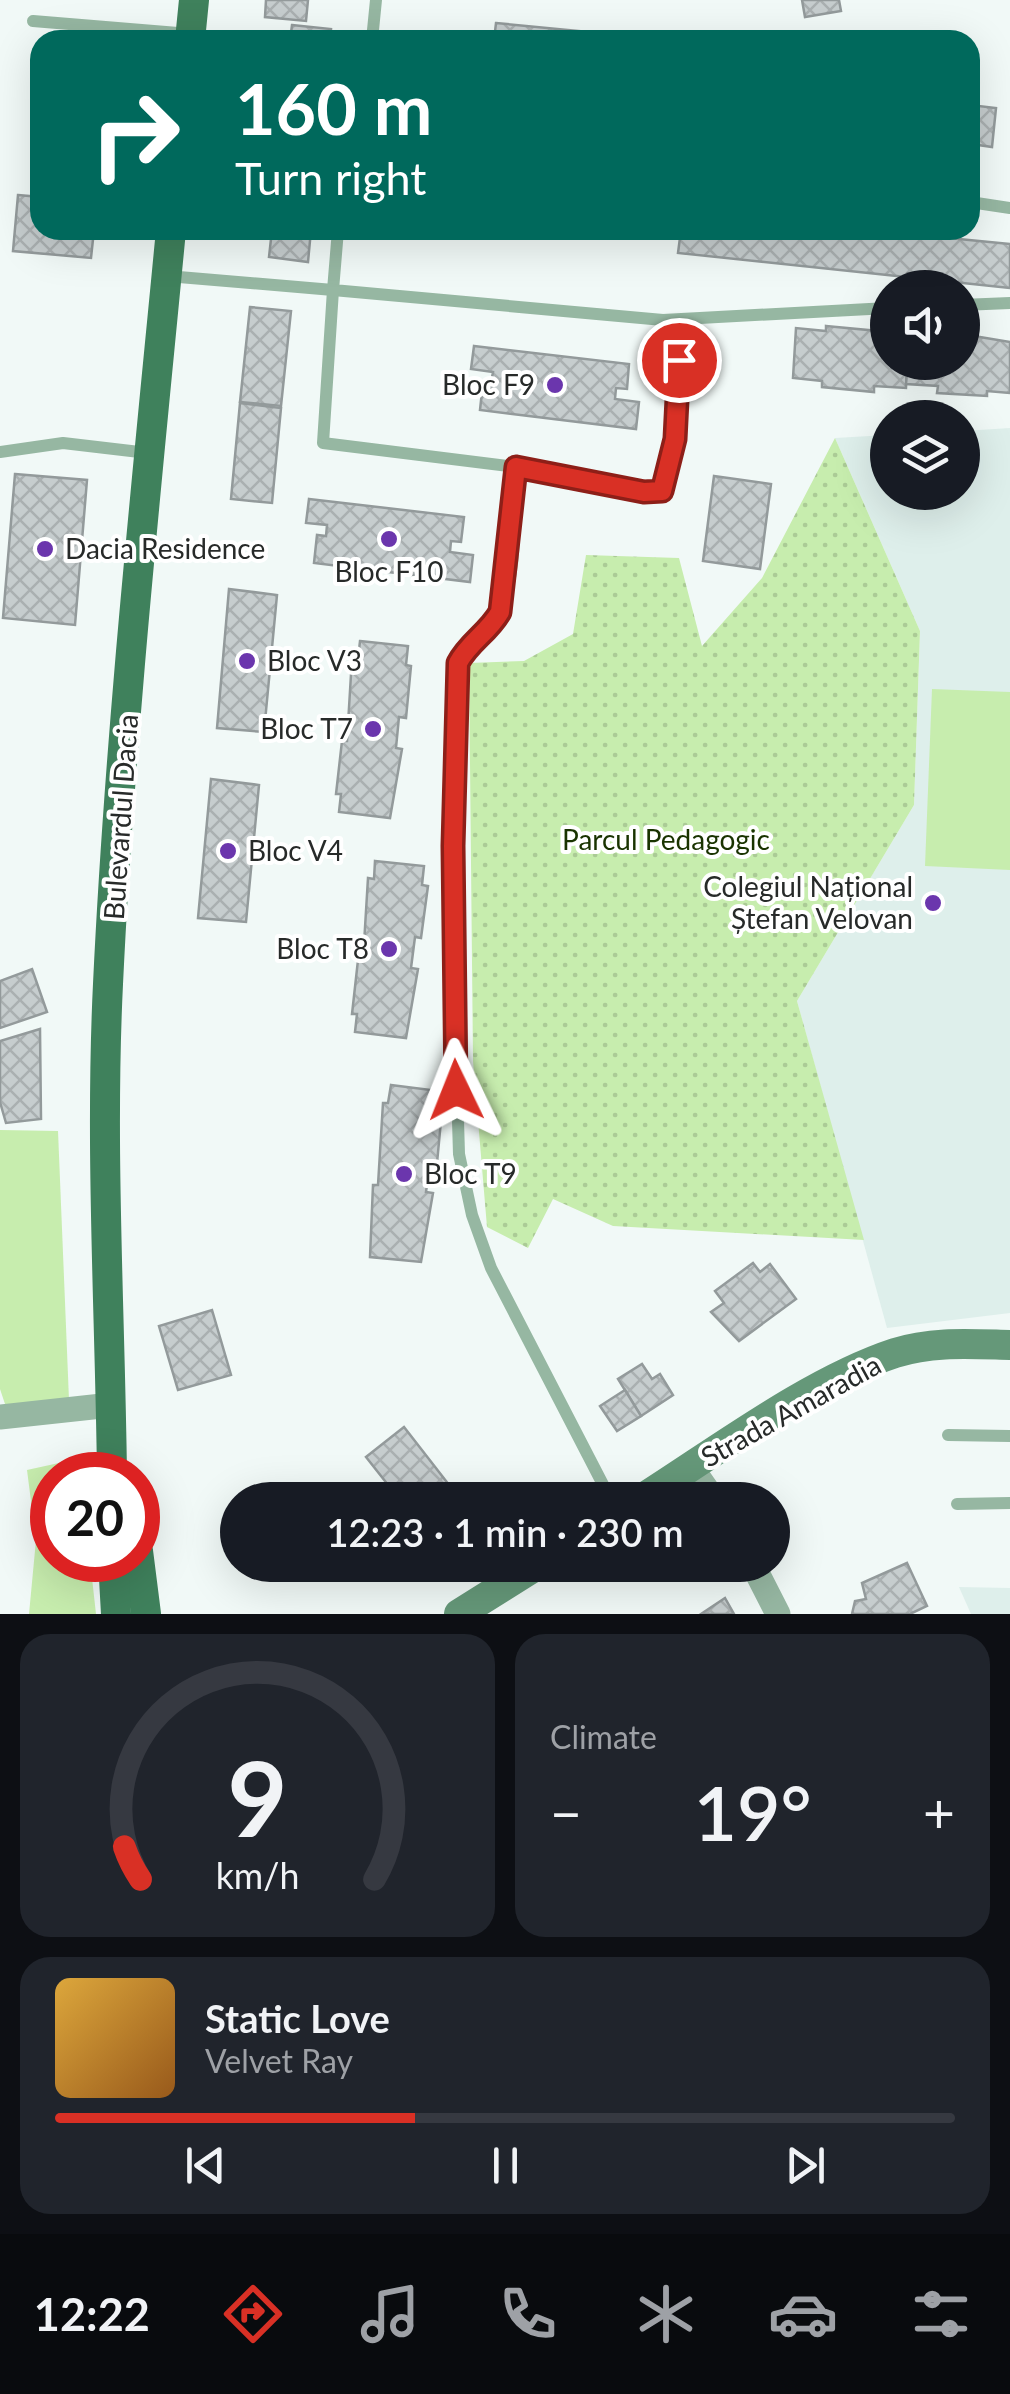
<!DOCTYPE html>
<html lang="en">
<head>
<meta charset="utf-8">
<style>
	:root { --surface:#171b24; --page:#20242c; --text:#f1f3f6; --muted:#9ea1a6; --line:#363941; --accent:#d93025 }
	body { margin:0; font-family:Lato,sans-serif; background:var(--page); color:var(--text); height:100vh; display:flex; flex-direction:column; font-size:38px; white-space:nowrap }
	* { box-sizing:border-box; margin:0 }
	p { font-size:32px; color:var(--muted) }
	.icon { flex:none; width:55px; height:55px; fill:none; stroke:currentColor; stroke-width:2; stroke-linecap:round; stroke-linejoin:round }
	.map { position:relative; height:1614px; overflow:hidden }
	.sheet { display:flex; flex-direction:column; gap:20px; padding:20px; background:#0d0f14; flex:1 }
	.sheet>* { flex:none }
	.guide { position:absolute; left:30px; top:30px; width:950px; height:210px; border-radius:30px; box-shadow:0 10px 40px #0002; background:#00695c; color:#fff; overflow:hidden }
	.buttons { position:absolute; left:870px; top:270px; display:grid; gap:20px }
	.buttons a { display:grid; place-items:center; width:110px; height:110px; border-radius:50%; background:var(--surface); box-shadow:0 10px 40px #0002; font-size:50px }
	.speed { position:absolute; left:30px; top:1452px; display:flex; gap:20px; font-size:50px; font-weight:700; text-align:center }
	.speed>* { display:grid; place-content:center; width:130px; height:130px; border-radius:50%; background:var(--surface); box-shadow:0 10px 40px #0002; line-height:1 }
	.speed .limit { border:15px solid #d22; background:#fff; color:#111 }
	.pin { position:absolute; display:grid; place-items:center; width:85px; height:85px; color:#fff; margin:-42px; border:5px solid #fff; border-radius:50%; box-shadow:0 2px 10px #0007 }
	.me { position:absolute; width:110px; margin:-55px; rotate:358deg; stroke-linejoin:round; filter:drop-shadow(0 0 8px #0008) }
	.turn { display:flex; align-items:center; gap:35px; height:210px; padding:0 40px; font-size:45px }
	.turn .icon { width:130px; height:130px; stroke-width:2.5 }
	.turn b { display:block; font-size:70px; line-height:85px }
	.big { font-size:75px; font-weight:600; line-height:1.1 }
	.sheet .tile { flex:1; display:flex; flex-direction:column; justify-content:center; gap:15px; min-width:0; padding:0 35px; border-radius:30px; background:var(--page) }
	.sheet .dial { align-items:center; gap:0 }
	.dial svg { height:260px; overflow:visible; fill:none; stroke:var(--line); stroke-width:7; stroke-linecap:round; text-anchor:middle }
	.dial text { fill:var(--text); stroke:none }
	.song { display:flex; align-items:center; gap:30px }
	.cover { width:120px; height:120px; border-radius:15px; background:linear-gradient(135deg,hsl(40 70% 55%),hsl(30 70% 35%)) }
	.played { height:10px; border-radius:5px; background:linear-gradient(90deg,var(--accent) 40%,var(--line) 40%) }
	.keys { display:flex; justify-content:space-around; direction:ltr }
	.heat { display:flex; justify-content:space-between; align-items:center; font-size:55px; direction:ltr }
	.sheet .tiles { flex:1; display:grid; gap:20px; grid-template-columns:1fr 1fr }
	.tile:last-child { grid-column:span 2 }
	.trip { position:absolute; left:220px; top:1482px; width:570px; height:100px; border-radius:50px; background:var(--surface); box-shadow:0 10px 40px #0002; font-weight:600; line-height:100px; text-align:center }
	.tabs { display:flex; height:160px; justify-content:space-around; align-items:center; background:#090b0e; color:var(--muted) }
	.tabs .icon { width:70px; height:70px }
	.tabs .selected { color:var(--accent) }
	.tabs b { font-size:45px; color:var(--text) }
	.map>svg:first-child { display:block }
	.built { fill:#deefeb }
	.green { fill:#c7edae }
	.park { fill:url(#park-dots) }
	.building { fill:url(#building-cross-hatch); stroke:#939a9b; stroke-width:2.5 }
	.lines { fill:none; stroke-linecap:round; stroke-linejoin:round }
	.lane { stroke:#96b7a2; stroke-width:12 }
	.street { stroke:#96b7a2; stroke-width:25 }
	.secondary { stroke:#659879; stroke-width:30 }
	.primary { stroke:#3f815c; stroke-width:30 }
	.route-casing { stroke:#8d1f18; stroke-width:25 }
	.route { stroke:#d93025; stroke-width:18 }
	.poi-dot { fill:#6b36ad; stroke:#fff; stroke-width:4 }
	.labels { text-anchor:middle; stroke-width:8; stroke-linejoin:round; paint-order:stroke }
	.poi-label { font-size:28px; fill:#272a29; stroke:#fff; text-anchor:end }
	.street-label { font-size:28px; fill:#272a29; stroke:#fff }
	.park-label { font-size:28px; fill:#193300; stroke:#fff }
</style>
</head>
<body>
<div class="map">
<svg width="1010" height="1614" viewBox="0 0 1010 1614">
	<defs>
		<pattern id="park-dots" width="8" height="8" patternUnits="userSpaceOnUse" patternTransform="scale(2.5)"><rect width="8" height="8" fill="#c7edae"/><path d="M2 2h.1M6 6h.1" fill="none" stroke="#abcb96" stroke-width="1.8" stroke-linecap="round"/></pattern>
		<pattern id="building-cross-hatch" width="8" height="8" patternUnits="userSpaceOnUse" patternTransform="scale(2.5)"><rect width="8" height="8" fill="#c6cdce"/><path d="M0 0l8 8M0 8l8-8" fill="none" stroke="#aab0b1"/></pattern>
	</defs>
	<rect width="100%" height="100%" fill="#f1f9f7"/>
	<g class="built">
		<polygon points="1010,428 1010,1313 887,1328 797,1001 914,805 920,631 835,438 887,435 888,492 962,492 963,431"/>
		<polygon points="959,1587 1010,1588 1010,1614 971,1614"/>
	</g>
	<g class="green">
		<polygon points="932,689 1010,692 1010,870 925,866"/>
		<polygon points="0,1130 58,1131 69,1400 34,1406 5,1404 0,1389"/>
		<polygon points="77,1459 79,1475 52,1475 52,1560 90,1560 96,1614 29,1614 36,1540 27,1470"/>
	</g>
	<polygon class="park" points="835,438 920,631 914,805 797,1001 864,1240 613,1226 553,1199 528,1248 487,1227 473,1061 469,663 524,661 573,634 586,555 679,558 702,646 762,578"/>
	<g class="building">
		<polygon points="266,0 308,0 306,21 265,17"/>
		<polygon points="802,0 839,0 841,11 805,17"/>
		<polygon points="496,23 672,40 494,40"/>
		<polygon points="292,25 331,29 330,40 290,40"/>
		<polygon points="970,105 996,108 992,147 978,145 976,167 970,166"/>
		<polygon points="18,195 40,197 40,230 94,230 91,258 13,251"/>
		<polygon points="272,230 311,230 308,262 269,257"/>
		<polygon points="681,230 867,230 1010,244 1010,288 678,253"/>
		<polygon points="250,307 291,311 281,406 240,402"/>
		<polygon points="826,326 878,331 878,336 888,336 888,362 907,362 906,388 874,386 874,392 822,387 822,381 793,378 796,328 826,331"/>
		<polygon points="962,334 1010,342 1010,393 987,391 987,396 937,393 938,386 906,384 908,362 962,362"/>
		<polygon points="474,346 629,364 627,389 616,388 615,399 639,402 636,429 480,410 483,382 491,383 493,372 471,369"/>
		<polygon points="240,403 281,408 272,503 231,499"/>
		<polygon points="15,474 87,480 75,625 3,618"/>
		<polygon points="714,476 771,484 760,569 703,561"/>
		<polygon points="309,499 464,517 461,542 451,541 450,552 473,555 470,582 314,563 317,535 326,536 327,525 306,523"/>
		<polygon points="229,589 277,595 264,732 217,728"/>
		<polygon points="360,641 408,646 406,665 411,666 406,718 399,717 396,748 402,749 390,818 339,812 341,794 336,794 342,741 347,741 352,658 358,659"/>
		<polygon points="211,779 259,785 246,922 198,918"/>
		<polygon points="375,861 424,866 422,885 428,886 421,938 415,937 411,968 418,969 406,1038 355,1032 357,1014 352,1014 358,960 363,961 368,878 374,879"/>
		<polygon points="32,969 47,1012 0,1028 0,981"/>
		<polygon points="40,1029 41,1119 6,1123 0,1102 0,1041"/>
		<polygon points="391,1085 439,1091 437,1110 442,1110 437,1163 430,1162 426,1192 433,1193 421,1262 370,1257 373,1185 378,1185 383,1103 388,1103"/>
		<polygon points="753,1263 760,1272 770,1264 796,1299 739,1341 711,1312 724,1303 715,1291"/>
		<polygon points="212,1310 231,1375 178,1390 159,1326"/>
		<polygon points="642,1364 652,1379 660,1374 673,1395 641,1416 618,1379"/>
		<polygon points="625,1390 641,1416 617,1431 600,1406"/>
		<polygon points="404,1427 460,1499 400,1500 366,1457"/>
		<polygon points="907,1563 927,1606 910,1614 852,1614 855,1601 866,1599 862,1583"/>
		<polygon points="725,1598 734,1614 701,1614"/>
	</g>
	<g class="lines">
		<g class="lane">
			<polyline points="33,21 190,34"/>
			<polyline points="372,40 376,0"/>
			<polyline points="970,202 1010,208"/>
			<polyline points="338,230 333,290 663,320 888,308"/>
			<polyline points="167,276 333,290 323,443 516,467 643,492 661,491 675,439 681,321"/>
			<polyline points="962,305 1010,303"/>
			<polyline points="0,452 63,443 148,453"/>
			<path d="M516,467C513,512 519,575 498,616C488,636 468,643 458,663L453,952L459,1154L472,1215L491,1268L611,1500"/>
			<polyline points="948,1435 1010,1436"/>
			<polyline points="957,1504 1010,1503"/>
		</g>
		<g class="street">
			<polyline points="0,1417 111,1405"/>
			<polyline points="691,1467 714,1500"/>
			<polyline points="753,1565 778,1614"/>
		</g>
		<g class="secondary">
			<path d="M640,1500C716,1452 810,1381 895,1353C932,1341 971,1344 1010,1345"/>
			<polyline points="459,1614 537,1565"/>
		</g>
		<g class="primary">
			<polyline points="190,40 194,0"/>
			<path d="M112,1475C110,1311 100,1148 108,984C120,732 147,480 171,230"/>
			<polyline points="138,1551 146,1614"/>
			<polyline points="113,1560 116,1614"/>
		</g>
	</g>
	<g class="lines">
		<defs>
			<path id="route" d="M456,1090L453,846L458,663C469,642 488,633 500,612L516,467L644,492L662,491L675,439L679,360"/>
		</defs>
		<use href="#route" class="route-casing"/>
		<use href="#route" class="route"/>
	</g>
	<g class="poi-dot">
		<circle cx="555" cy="385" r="10"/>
		<circle cx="389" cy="539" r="10"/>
		<circle cx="45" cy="549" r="10"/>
		<circle cx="247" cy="661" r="10"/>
		<circle cx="373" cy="729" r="10"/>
		<circle cx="228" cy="851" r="10"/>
		<circle cx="933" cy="903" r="10"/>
		<circle cx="389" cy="949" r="10"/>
		<circle cx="404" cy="1174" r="10"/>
	</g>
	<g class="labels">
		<g class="poi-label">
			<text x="535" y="395">Bloc F9</text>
			<text x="65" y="559" text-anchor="start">Dacia Residence</text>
			<text x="389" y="582" text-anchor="middle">Bloc F10</text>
			<text x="267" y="671" text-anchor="start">Bloc V3</text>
			<text x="353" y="739">Bloc T7</text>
			<text x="248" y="861" text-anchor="start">Bloc V4</text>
			<text x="913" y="897">Colegiul Național<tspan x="913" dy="32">Ștefan Velovan</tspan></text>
			<text x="369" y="959">Bloc T8</text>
			<text x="424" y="1184" text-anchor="start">Bloc T9</text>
		</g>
		<g class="street-label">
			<text transform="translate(121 817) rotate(-86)" y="10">Bulevardul Dacia</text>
			<text transform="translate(791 1411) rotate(-29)" y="10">Strada Amaradia</text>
		</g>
		<g class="park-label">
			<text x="666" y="850">Parcul Pedagogic</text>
		</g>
	</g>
</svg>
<div class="buttons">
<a><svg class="icon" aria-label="sound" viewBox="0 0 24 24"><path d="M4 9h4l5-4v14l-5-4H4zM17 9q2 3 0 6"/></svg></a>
<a><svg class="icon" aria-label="layers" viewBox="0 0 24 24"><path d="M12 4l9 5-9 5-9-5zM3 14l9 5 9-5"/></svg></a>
</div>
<div class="speed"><div class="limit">20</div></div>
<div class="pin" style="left:679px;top:360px;background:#d93025"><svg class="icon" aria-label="arrive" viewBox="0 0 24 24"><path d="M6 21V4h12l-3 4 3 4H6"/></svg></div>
<svg class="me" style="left:456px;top:1090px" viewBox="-20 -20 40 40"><path d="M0-17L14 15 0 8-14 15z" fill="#d93025" stroke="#fff" stroke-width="4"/></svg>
<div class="trip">12:23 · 1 min · 230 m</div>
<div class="guide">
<div class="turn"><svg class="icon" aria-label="right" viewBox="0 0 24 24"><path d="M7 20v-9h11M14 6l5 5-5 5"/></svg><div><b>160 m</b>Turn right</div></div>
</div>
</div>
<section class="sheet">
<div class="tiles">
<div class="tile dial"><svg viewBox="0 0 100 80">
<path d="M14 69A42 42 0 1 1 86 69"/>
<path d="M14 69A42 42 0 0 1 9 59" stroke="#d93025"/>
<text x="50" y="56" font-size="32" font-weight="700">9</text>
<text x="50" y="72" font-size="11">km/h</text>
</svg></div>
<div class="tile"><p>Climate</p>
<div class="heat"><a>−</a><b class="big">19°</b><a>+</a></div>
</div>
<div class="tile">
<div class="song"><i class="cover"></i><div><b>Static Love</b><p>Velvet Ray</p></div></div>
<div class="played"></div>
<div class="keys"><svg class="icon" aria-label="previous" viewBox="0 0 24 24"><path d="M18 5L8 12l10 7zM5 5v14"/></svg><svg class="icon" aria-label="pause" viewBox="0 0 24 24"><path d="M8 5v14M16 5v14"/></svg><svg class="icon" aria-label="next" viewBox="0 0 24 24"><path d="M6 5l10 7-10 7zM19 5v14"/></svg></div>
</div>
</div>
</section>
<nav class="tabs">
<b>12:22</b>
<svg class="icon selected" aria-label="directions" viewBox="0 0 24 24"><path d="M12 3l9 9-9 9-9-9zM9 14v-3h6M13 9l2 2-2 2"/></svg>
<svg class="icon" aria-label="music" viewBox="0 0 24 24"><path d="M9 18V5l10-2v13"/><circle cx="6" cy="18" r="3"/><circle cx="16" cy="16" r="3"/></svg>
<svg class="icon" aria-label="phone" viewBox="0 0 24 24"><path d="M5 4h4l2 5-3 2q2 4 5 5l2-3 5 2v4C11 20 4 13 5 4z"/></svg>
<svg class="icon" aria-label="climate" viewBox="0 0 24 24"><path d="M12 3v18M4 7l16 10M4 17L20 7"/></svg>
<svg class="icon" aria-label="car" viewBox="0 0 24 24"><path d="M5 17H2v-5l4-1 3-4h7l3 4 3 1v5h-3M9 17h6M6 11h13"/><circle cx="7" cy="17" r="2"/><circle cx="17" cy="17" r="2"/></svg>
<svg class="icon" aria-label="filters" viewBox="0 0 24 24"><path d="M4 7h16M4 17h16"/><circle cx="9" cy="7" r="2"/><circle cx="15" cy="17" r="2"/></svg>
</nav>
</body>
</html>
